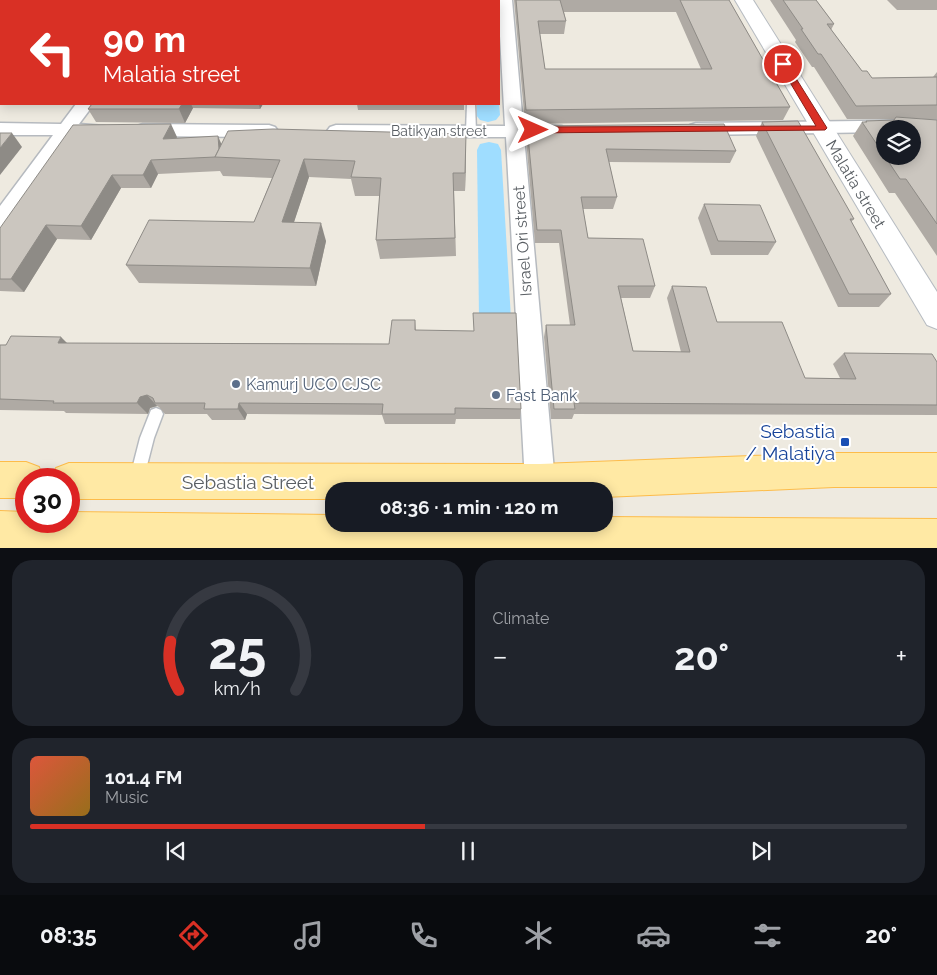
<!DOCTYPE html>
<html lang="en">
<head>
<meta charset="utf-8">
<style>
	:root { --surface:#171b24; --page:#20242c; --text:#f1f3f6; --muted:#9ea1a6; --line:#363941; --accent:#d93025 }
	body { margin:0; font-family:Raleway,sans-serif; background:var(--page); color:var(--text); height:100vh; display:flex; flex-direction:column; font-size:19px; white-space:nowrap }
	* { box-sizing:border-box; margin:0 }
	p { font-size:16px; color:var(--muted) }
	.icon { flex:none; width:28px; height:28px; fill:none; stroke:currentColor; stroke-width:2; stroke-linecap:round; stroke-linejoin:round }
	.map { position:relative; height:548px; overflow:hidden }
	.side { display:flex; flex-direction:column; gap:12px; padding:12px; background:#0d0f14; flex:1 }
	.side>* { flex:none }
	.hud { position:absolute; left:0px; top:0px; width:500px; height:105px; box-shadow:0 2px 12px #0003; background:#d93025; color:#fff; overflow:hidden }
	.buttons { position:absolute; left:876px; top:120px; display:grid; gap:10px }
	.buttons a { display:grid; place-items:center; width:45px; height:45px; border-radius:50%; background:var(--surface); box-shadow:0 2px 12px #0003; font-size:25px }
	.speed { position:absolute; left:15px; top:468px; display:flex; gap:10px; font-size:25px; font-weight:700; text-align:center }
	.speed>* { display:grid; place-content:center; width:65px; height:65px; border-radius:50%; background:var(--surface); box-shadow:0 2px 12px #0003; line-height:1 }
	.speed .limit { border:8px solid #d22; background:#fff; color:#111 }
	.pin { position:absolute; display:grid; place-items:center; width:42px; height:42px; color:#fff; margin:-21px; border:2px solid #fff; border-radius:50%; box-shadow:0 1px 5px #0007 }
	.me { position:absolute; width:55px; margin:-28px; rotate:90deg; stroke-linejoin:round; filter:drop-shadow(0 0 4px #0008) }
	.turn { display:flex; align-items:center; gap:18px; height:105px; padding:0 20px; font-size:22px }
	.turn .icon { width:65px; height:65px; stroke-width:2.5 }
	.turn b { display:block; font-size:35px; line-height:42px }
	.big { font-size:38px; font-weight:700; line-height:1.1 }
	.side .tile { flex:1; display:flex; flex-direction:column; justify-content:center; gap:8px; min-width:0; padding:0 18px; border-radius:20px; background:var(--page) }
	.side .dial { align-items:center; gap:0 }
	.dial svg { height:130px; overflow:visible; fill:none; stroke:var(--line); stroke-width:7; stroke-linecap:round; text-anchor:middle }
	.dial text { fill:var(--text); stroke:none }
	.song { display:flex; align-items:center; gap:15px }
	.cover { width:60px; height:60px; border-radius:8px; background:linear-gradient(135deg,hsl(10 70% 55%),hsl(40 70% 35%)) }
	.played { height:5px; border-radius:2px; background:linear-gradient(90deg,var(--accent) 45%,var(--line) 45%) }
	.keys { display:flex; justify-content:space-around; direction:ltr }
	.heat { display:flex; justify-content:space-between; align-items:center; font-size:28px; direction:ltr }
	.side .tiles { flex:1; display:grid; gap:12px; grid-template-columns:1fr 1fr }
	.tile:last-child { grid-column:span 2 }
	.trip { position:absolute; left:325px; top:482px; width:288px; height:50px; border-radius:20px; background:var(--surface); box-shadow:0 2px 12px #0003; font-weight:700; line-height:50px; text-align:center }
	.tabs { display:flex; height:80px; justify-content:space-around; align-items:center; background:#090b0e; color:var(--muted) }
	.tabs .icon { width:35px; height:35px }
	.tabs .selected { color:var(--accent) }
	.tabs b { font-size:22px; color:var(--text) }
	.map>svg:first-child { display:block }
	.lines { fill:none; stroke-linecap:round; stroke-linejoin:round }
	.canal { fill:#9fddff; fill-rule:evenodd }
	.lane-casing { stroke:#b6babf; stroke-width:3 }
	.street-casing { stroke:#b6babf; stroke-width:3 }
	.secondary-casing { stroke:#b6bbc1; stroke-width:2 }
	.primary-casing { stroke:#fdbc4a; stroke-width:2 }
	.lane { fill:#fff; fill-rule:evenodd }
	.street { fill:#fff; fill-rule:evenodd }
	.secondary { fill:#fff; fill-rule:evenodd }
	.primary { fill:#ffe9a4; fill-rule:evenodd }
	.wall { fill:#afaaa4; fill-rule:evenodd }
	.shaded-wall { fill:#8e8b86 }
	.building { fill:#cbc6bf; stroke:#8e8b86; fill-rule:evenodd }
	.route { fill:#d93025; stroke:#8d1f18 }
	.service-dot { fill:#5c6f8a; stroke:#fff; stroke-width:2 }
	.transit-dot { fill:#1a4fb4; stroke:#fff; stroke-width:2 }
	.labels { text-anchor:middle; stroke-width:4; stroke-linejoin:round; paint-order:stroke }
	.far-street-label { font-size:14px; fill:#595e63; stroke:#fff }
	.street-label { font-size:16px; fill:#595e63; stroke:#fff }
	.service-label { font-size:16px; fill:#4e5e75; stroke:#fff; text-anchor:start }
	.near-transit-label { font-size:19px; fill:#164399; stroke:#fff; text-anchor:end }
	.near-street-label { font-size:19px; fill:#595e63; stroke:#fff }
</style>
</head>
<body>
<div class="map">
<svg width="937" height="548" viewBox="0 0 937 548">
	<rect width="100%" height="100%" fill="#eeeae0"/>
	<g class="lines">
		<g class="canal">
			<rect x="479" y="0" width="18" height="1"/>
			<polygon points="499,103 500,115 496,120 488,122 480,120 476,115 477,104"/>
			<polygon points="489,142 498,144 501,150 511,319 506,328 495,332 484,328 479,319 477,150 480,144"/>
		</g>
		<defs>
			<g id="lane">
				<rect x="466" y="0" width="6" height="1"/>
				<polygon points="467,104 475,104 476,132 471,135 466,132"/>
				<polygon points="156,408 161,410 163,414 154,438 144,477 142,482 137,484 132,482 130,477 140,438 151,410"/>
			</g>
			<g id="street">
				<polygon points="498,0 512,0 523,125 562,126 565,130 562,134 524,136 555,482 551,491 529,491 525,482 506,137 336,137 330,135 327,131 330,127 336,125 505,126"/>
				<polygon points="76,104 94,104 79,124 105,126 108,130 105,134 72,135 7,226 0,229 0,206 53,135 0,135 0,123 61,124"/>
				<polygon points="937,120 937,132 912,132 912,129 885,129 885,132 696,135 690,133 687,129 690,125 696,123"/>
				<polygon points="143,124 269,125 275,127 278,131 275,135 269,137 143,136 137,134 134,130 137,126"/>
			</g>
			<polygon id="secondary" points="735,0 753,0 937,292 937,329 927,325"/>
			<g id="primary">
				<polygon points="834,453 937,453 937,487 834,487 604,497 604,491 334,491 334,499 69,499 69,479 52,479 56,468 69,463 540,464"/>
				<polygon points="0,462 26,462 39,467 43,479 26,479 26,498 0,498"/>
				<polygon points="0,511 26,512 26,521 69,521 69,512 334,515 334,524 604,524 604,517 937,519 937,548 0,548"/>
			</g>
		</defs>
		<use href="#lane" class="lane-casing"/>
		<use href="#street" class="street-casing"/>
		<use href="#secondary" class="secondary-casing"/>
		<use href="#primary" class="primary-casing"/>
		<use href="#lane" class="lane"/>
		<use href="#street" class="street"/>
		<use href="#secondary" class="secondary"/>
		<use href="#primary" class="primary"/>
	</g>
	<g class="wall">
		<path d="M514,0H729L790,107L783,120L525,124ZM564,12H676L701,69H545L540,34H564L566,21Z"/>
		<polygon points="770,0 816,0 834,24 831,30 862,71 872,78 933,77 937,72 937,119 924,119 937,120 937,256 895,193 889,193 853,136 862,122 864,122 866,121 894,120 895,119 847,119 814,67 812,67 795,42 796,40"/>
		<polygon points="887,0 937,0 937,10 897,10"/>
		<rect x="0" y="63" width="1" height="36"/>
		<polygon points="92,104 263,104 260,109 193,108 185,123 96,122 88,109"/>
		<polygon points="357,104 464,104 464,110 358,110"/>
		<polygon points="762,122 854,219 851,222 891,294 879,307 838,307 756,136"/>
		<polygon points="527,126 736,151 730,163 609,162 617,197 613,209 583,209 588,238 655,286 650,298 621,298 633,351 681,352 667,298 672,286 717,322 805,378 840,378 833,364 844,353 937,362 937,415 574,414 572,419 551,419 544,337 546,325 570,325 559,243 535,243 526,139"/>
		<polygon points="177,137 177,138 221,144 466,153 465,191 454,191 456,256 380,259 376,240 380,196 355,196 351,179 309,177 294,222 326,241 316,286 139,283 126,265 254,222 272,178 223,176 220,171 158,174 151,188 121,188 91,240 57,239 24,292 0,291 0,228"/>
		<polygon points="704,204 776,242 768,255 711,255 698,218"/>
		<polygon points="415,320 416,330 521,409 520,419 456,419 455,424 385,424 382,415 247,414 245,420 212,420 207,414 165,414 159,407 157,406 150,408 148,414 66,413 64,411 0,410 0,345 67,343 389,344"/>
	</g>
	<g class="shaded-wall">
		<polygon points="122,0 131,0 131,1 121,1"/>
		<polygon points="182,104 191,104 193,108 185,123 179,109"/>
		<polygon points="259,104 263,104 260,109"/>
		<polygon points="171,124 177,137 170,152 163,139"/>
		<polygon points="12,133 22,147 0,175 0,148"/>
		<polygon points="466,134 466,153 465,191 465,173"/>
		<polygon points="218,136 224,150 219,157"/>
		<polygon points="304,159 309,177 288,240 282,222"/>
		<polygon points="151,160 158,174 151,188 143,175"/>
		<polygon points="112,175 121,188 91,240 81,226"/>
		<polygon points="321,223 326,241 316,286 310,268"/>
		<polygon points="46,225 57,239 24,292 11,279"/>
		<polygon points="61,337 73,349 58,343"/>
		<polygon points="147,395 157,406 150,408 148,414 137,403 140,397"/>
		<polygon points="239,403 247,414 245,420 238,409"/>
	</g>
	<g class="building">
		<polygon points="82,0 122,0 121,1 81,1"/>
		<polygon points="137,0 461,0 461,1 138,1"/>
		<polygon points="516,0 560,0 566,21 538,21 545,69 712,69 680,0 729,0 790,107 526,110"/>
		<polygon points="783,0 816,0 834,24 827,24 862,71 867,71 872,78 937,77 937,105 856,106 821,54 818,54 801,29 803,29"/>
		<rect x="0" y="63" width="1" height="22"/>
		<polygon points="92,104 182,104 179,109 88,109"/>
		<path d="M896,117L937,120V224L906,179H900L862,122H867L866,121L894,120ZM885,129H912V156H885Z"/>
		<polygon points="798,121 854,219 850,219 891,294 849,294 762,122"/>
		<polygon points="171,124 163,139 218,136 219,149 215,157 151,160 143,175 112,175 81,226 46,225 11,279 0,279 0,228 73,125"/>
		<polygon points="724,124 736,151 606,149 617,197 581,197 588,238 643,239 655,286 618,286 633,351 690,352 672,286 706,287 717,322 782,322 805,378 856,379 844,353 932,354 937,362 937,405 574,403 575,409 554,409 546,325 575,325 561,230 537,230 527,126"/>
		<polygon points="273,129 466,134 465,173 453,173 455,238 376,240 381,178 351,177 355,161 304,159 282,222 321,223 310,268 126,265 149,220 254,222 280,160 215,157 228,131"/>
		<polygon points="0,133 12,133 0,148"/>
		<polygon points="704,204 760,205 776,242 718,241"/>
		<polygon points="473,313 516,313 521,409 455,408 455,414 382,414 383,404 239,403 238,409 204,409 205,403 155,403 153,398 147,395 140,397 137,403 53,403 54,401 0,399 0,345 6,345 11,336 61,337 58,343 389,344 392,320 415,320 415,330 474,331"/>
	</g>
	<polygon class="route" points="780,63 787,64 827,128 825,130 533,133 529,130 533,127 816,126 779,64"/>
	<g class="service-dot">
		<circle cx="236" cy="384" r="5"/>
		<circle cx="496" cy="395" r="5"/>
	</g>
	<rect class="transit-dot" x="840" y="437" width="10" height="10" rx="2.5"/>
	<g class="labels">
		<g class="far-street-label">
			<text x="439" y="136">Batikyan street</text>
		</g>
		<g class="street-label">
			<text transform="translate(856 184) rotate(59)" y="6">Malatia street</text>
			<text transform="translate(522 241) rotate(-94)" y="6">Israel Ori street</text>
		</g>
		<g class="service-label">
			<text x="246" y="390">Kamurj UCO CJSC</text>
			<text x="506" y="401">Fast Bank</text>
		</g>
		<g class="near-transit-label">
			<text x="835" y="438">Sebastia<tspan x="835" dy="22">/ Malatiya</tspan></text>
		</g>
		<g class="near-street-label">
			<text x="248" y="489">Sebastia Street</text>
		</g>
	</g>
</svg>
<div class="buttons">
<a><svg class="icon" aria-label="layers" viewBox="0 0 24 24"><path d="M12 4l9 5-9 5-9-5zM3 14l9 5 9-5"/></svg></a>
</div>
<div class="speed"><div class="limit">30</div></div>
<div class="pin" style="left:783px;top:64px;background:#d93025"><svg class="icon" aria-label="arrive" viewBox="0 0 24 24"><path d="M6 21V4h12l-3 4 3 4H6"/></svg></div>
<svg class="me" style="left:533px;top:130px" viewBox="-20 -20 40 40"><path d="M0-17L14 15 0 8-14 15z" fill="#d93025" stroke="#fff" stroke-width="4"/></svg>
<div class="trip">08:36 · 1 min · 120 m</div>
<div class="hud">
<div class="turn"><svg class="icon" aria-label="left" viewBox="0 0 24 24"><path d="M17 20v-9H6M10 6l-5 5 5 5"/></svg><div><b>90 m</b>Malatia street</div></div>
</div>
</div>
<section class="side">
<div class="tiles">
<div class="tile dial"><svg viewBox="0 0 100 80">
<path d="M14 69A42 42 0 1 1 86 69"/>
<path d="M14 69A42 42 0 0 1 9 39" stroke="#d93025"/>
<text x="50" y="56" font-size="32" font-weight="700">25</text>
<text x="50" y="72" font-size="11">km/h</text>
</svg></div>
<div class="tile"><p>Climate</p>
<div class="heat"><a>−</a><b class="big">20°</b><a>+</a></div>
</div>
<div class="tile">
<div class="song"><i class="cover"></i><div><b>101.4 FM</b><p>Music</p></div></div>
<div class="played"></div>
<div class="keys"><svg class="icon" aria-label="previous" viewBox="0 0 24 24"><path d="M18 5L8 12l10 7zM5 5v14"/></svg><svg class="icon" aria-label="pause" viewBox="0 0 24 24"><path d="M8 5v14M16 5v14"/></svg><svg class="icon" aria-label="next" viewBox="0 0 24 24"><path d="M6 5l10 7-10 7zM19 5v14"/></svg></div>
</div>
</div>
</section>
<nav class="tabs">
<b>08:35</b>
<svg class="icon selected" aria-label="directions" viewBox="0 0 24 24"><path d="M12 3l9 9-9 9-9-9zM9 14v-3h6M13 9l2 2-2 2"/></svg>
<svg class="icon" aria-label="music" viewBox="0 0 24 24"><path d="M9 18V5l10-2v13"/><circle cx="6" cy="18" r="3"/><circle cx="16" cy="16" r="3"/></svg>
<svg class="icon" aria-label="phone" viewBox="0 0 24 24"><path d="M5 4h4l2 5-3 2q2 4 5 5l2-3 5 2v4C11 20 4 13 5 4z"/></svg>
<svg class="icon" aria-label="climate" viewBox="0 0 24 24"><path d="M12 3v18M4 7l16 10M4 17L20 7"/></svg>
<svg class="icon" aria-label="car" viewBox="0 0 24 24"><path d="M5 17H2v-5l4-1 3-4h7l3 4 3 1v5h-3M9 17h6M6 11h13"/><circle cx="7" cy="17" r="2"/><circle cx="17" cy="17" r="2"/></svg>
<svg class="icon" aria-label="filters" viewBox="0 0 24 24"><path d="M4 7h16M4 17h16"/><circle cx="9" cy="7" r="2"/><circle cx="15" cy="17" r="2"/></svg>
<b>20°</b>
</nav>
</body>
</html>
